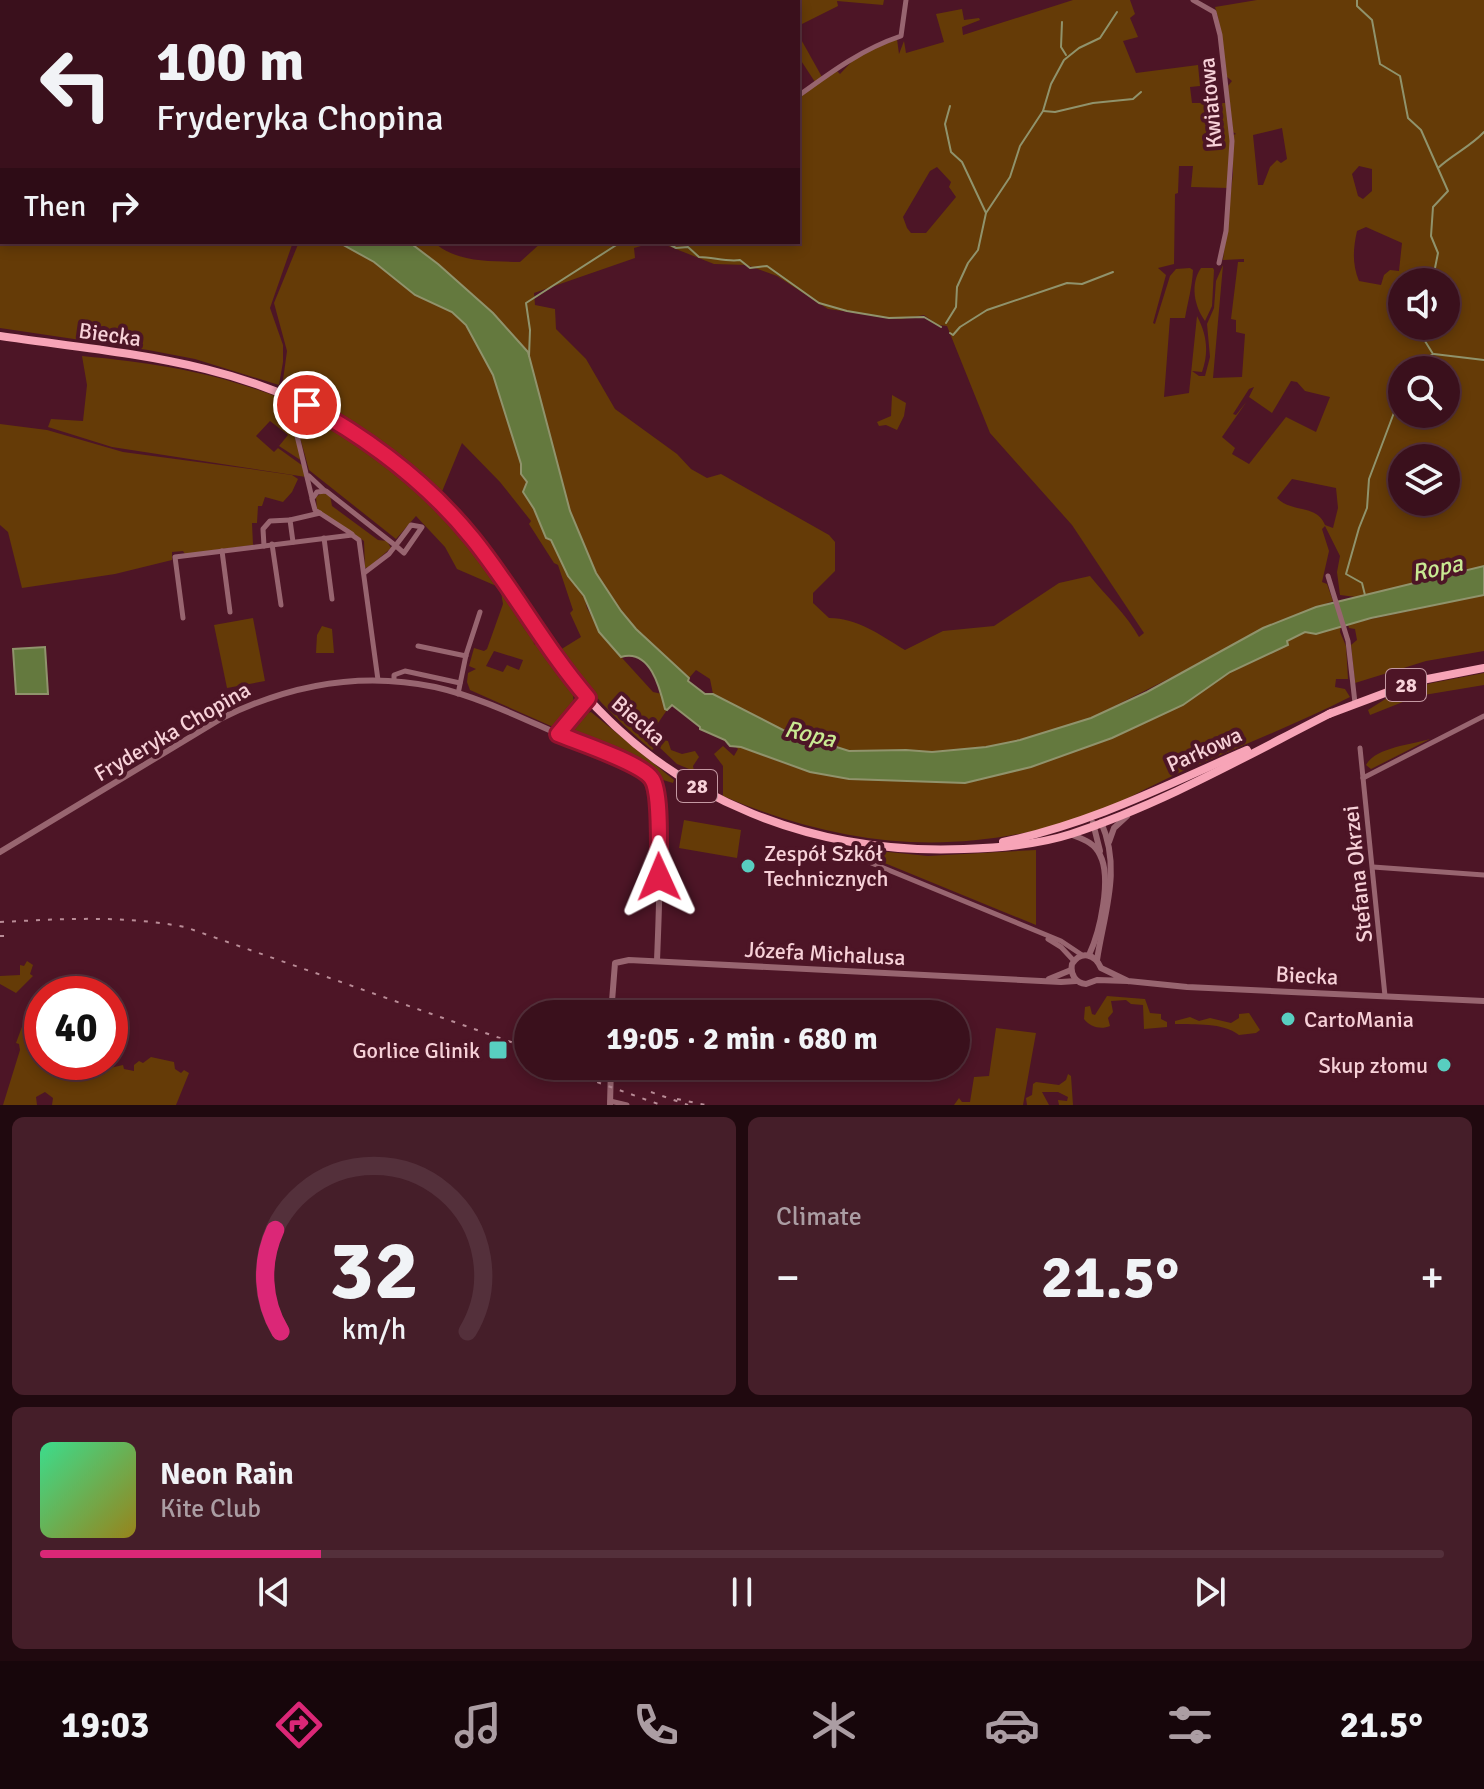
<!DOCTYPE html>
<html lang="en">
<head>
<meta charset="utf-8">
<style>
	:root { --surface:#3a101c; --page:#451e29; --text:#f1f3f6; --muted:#ab9da3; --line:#54303b; --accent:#db2777 }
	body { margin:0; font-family:Signika,sans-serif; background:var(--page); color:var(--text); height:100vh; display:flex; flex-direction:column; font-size:30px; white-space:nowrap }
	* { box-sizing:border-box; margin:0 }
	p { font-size:26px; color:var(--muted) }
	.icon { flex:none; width:44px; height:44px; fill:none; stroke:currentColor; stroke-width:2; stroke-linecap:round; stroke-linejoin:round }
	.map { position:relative; height:1105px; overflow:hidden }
	.panel { display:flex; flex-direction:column; gap:12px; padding:12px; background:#20090f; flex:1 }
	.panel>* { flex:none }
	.guide { position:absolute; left:0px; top:0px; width:800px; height:244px; box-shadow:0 4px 12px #0003,0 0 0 2px var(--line); background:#3a101c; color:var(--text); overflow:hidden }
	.controls { position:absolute; left:1388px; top:268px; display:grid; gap:16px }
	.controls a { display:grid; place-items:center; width:72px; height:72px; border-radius:50%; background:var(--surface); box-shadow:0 4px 12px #0003,0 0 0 2px var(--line); font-size:40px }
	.speed { position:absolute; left:24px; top:976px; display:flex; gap:16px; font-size:40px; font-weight:700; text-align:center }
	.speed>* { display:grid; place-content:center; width:104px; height:104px; border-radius:50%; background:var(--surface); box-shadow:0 4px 12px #0003,0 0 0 2px var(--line); line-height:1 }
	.speed .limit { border:12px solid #d22; background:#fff; color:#111 }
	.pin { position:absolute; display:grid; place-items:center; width:68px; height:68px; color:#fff; margin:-34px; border:4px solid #fff; border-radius:50%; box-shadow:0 2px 8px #0007 }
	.me { position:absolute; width:88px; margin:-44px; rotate:359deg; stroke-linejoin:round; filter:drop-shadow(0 0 6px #0008) }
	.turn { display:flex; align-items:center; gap:28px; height:168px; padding:0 24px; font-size:36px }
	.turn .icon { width:104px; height:104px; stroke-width:2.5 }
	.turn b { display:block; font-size:56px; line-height:68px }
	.then { display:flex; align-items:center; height:76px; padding:0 24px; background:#0003; gap:16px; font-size:30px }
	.big { font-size:60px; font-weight:700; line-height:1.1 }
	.panel .widget { flex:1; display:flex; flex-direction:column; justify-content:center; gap:12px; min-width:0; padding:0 28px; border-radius:12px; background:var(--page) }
	.panel .dial { align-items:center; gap:0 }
	.dial svg { height:208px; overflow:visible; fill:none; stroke:var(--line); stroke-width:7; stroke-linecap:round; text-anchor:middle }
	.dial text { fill:var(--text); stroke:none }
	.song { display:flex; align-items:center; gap:24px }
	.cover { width:96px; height:96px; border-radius:12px; background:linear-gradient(135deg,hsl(150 70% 55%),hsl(50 70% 35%)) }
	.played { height:8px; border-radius:4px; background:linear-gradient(90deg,var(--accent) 20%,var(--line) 20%) }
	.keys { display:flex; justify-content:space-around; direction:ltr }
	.heat { display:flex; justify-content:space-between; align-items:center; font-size:44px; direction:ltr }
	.panel .tiles { flex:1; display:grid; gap:12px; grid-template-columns:1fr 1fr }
	.widget:last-child { grid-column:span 2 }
	.trip { position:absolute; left:514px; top:1000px; width:456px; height:80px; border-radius:40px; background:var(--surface); box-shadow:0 4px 12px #0003,0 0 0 2px var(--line); font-weight:700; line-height:80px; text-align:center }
	.menu { display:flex; height:128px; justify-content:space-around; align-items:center; background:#17060b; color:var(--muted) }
	.menu .icon { width:56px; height:56px }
	.menu .selected { color:var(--accent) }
	.menu b { font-size:36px; color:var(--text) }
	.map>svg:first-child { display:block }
	.green { fill:#653b07; fill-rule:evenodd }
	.water { fill:#64793e; stroke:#90936c; stroke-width:2 }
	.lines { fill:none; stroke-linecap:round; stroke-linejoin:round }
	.stream { stroke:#90936c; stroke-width:2 }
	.minor { stroke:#986570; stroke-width:5 }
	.tertiary { stroke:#986570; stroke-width:6 }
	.primary { stroke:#f7a4b7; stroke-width:8 }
	.rail { stroke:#b98c97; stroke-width:2; stroke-dasharray:4 8; stroke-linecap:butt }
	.route-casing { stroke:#92132f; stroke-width:20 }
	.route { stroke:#e11d48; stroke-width:14 }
	.poi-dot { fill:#58cec0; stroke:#4d1526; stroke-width:3 }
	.labels { text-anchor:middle; stroke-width:8; stroke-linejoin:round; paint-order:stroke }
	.shield { fill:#4d1526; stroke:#c499a3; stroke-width:2 }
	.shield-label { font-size:20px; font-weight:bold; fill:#f7d1d8 }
	.street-label { font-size:22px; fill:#f7d1d8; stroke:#4d1526 }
	.poi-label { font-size:22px; fill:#f7d1d8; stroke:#4d1526; text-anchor:start }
	.water-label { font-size:24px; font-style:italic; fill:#c9e992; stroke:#4d1526 }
</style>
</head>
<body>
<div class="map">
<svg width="1484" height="1105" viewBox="0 0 1484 1105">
	<rect width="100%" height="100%" fill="#4d1526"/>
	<g class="green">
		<polygon points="0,0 368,0 369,2 2,2 2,47"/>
		<polygon points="739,0 884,0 883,5 837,1 838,6 798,26 798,2 736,2"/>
		<path d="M1073,0H1130L1135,14L1130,18L1138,37L1123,41L1136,73L1198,65L1200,86L1190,87L1192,103H1226L1231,141L1228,188L1191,187L1193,166H1179L1178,193L1175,194L1174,264L1158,268L1166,275L1153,323L1155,324L1170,276L1176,269L1190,268L1193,270C1192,288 1188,301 1185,318H1170L1164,397L1189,393L1197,316C1207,335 1209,352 1202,372L1192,371L1199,376H1205L1210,357L1207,324L1214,308L1216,281L1223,265L1213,378L1242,377L1245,334L1236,332V320L1231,319L1238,262H1244V259L1223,260L1233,174V135L1236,134L1233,132L1228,86L1232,81L1226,76L1218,17L1215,7L1257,0H1484V566L1356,597L1340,595L1337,572L1340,556L1325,526L1322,529L1329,551L1322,582L1327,584L1333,601L1291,617L1091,718L1020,740L986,747L932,752L906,750L849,751L783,730L713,694L710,679L696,670L689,678L636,629L621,611L596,573L570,511L528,352L493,313L438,264L409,242H434C456,263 491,261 520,262L542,242H655L634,248L635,258L534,293L535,305L555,309L556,329L586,359L615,409L677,454L691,469L707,478L721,474L829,535L835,542V571L813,593V603L829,618C858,618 880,635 905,650L943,631L994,626L1059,583L1090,576C1106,596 1127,615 1139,637L1144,633L1072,525L990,433L947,326L938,325L924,315L901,319L828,309L777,276L747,265L714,264L658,242H798V97L837,71L840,74L857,56L897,39L899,54L904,41L906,53L944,42L936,14L962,9L964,20L979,18L980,20L962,27L963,35ZM1282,128L1287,159L1281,163L1277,160L1270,167L1263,185H1258L1253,135ZM1359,166L1372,169V191L1363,199L1358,196L1352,174ZM937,167L951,182L949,187L956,197L926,233H911L907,228L903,217L930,171ZM1366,227L1402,243L1399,271L1390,270L1384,275L1381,285L1359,281C1352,264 1353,249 1357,231ZM1402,282H1446V326H1402ZM1402,370H1446V414H1402ZM1291,381L1297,382L1305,391L1330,397L1316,432L1286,417L1249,464L1232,454L1235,448L1222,437L1247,401L1236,415L1233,414L1249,389L1254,387L1249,397L1272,413ZM1402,458H1446V502H1402ZM1292,479L1336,488L1338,508L1333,528L1325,525C1317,504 1291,513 1277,498Z"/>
		<polygon points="798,34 822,77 815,82 798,56"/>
		<polygon points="0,80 2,242 293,242 270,308 283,345 283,362 279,385 195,359 148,350 0,328"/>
		<path d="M299,242H338L374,262L415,295L452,312L466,325L493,375L521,464V475L527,482L524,492L551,540L568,576L584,596L587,608L603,637L653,692L662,694L667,710L649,736L659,744L663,740L668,741L671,750L682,754L695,751L699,757L693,766L694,771L677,764L658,746L652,750C616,720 586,689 560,650L581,637L570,613L573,610L558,565L554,563L529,524L531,521L500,482L462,443L441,494C399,448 343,414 286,390L283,380L287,351L274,303Z"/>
		<path d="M1201,268H1213L1214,270L1212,306L1205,321C1194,306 1190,284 1201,268Z"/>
		<path d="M82,356C155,363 214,372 283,399L289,406L302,461L279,446L288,435L270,421L256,436L274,452L278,448L303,466L306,477L112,447L48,427L51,419L83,421L87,385Z"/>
		<polygon points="892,395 906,403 904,416 897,430 886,425 879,426 877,422 891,416"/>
		<path d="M297,406C311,411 323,419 335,426C403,464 460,523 501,588L457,569L445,547L416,516L396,539L309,470L293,412Z"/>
		<polygon points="0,424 47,430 123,452 257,470 292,475 298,479 292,492 283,502 265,497 262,506 258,506 257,523 252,523 253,545 185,554 183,551 172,552 172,560 115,574 22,588 8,532 0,525"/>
		<polygon points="322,493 330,495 332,506 378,540 387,541 391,548 369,567 365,568 364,541 317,509 316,497"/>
		<path d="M501,592L524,628L533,636L534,644L542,648C561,674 594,699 556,726H551L470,690L467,682L468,673L476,669L469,666L474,648L484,651L487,649L503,604ZM494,651L523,660L519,670L507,665L503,672L486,666Z"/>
		<polygon points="1484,595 1484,651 1426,661 1355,683 1351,645 1357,640 1355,629 1349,628 1348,624"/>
		<polygon points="253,618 265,681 227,688 214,625"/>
		<path d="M1341,625L1340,632L1346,646L1348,679H1336L1335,687L1345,689L1350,697C1296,724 1239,747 1183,771C1149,786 1115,807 1078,819C953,858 843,847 723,796V766L714,754L723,746L734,756L738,749L734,745L794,767L849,779L965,783L1031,767L1113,738L1183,705L1230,672L1287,645V641L1305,632L1316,634Z"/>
		<polygon points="322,626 332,629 334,653 316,653 317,635"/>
		<polygon points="1484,673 1484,685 1418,696 1370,715 1368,710 1395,693 1432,683"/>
		<path d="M591,712L674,780L673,783L660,779C643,754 603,753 578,736L574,731L575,721L582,714Z"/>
		<path d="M1430,739L1375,767L1371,769L1366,765C1376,747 1411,745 1430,739Z"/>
		<polygon points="684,820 741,830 737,858 679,848"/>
		<polygon points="848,848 928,856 1036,850 1036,925"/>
		<polygon points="27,961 33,965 30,974 33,976 16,993 0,984 0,976 20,975 20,965 24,966"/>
		<path d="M1107,996L1145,999L1150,1013L1161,1014V1019L1167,1022V1027L1144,1029L1143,1005L1131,1004L1126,1000L1111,1001L1113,1012L1108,1018L1110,1026C1101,1030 1090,1027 1084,1019L1085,1007L1090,1006L1092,1014L1095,1015Z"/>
		<path d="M1249,1013L1260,1030L1256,1033L1239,1035C1222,1022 1196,1025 1175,1024V1021L1190,1017L1199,1021L1210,1018L1231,1023L1239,1018V1014Z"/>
		<polygon points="23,1024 42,1037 42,1062 89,1062 88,1065 92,1068 94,1063 98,1062 98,1071 104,1074 110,1068 123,1065 124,1069 134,1071 134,1065 139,1061 143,1063 151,1057 174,1062 175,1069 181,1073 184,1070 189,1073 176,1105 52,1105 53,1098 45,1092 36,1097 37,1105 3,1105 20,1050 19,1044 16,1043"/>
		<polygon points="996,1028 1036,1033 1023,1105 954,1105 959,1098 962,1102 970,1102 974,1077 989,1076"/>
		<polygon points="1068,1074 1071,1076 1073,1105 1059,1105 1058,1100 1067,1101 1068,1097 1058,1092 1042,1092 1049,1105 1027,1105 1026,1098 1032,1095 1033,1084 1036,1082 1059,1085 1066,1080"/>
	</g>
	<g class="water">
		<path d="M338,242H409L438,264L493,313L528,352L570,511L596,573L621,611L636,629L689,678L688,681L705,694H713L783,730L849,751L906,750L932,752L986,747L1020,740L1091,718L1147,692L1263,628L1316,607L1484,566V595L1371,618L1316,634L1305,632L1287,641L1288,645L1230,672L1183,705L1112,738L1031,767L965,783L849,779L810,772L741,747L730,746L725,740L700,729V727L672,705L667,710L665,709C660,688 650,648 621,657L599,632L584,596L568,576L551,540L546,538L534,509L523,492L527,482L521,474V464L493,375L466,325L452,312L415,295L374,262Z"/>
		<polygon points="45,647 48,694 16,694 13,649"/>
	</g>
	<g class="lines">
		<g class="stream">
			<polyline points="363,0 364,2"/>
			<polyline points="1357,0 1357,6 1372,20 1380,64 1400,76 1408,118 1421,130 1448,191 1433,207 1431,236 1438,253 1433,278 1435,282"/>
			<polyline points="391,2 391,0"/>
			<polyline points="1062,22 1061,47 1066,55"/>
			<polyline points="950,106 945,124 951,152 962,162 986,213"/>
			<polyline points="1043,111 1055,112 1093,103 1133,99 1141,92"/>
			<path d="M1438,168C1453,154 1470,147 1484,132"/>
			<path d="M665,242L676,248L688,247L699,257C713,257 726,262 740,260L750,268L767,266L819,303L847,311L889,318L924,317L941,327"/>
			<polyline points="946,323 956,307 957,287 968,263 978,250 986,213 1010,177 1020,146 1043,111 1051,84 1064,60 1079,48 1100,38 1117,12"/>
			<polyline points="950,333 953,335 960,327 987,310 1067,283 1082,284 1113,272"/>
			<polyline points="1434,354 1484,360"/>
			<polyline points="529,356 530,330 526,303 621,242"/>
			<polyline points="1409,370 1433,354 1420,333 1428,326"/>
			<polyline points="1365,595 1362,583 1346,574 1359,528 1367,508 1369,479 1395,410 1402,407"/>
		</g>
		<g class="minor">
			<polyline points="1193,0 1214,12 1220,35 1232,141 1226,231 1219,263"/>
			<path d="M798,96C831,72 862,49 901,36L906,0"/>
			<polyline points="292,399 292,415 312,498"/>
			<polyline points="309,476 325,491"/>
			<path d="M352,534L315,510L312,499L317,492L326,491L396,546L404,553L422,527L411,525C404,535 396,545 389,554L364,573"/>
			<polyline points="324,538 332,599"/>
			<polyline points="293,542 290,520 320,513"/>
			<polyline points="272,544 281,605"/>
			<polyline points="264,546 263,529 270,521 290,520"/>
			<polyline points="222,551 230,612"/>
			<polyline points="1328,576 1348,641 1355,703"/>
			<polyline points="183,618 175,557 352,535 359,540 378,680"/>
			<polyline points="418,646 466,656"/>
			<polyline points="394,681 394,675 405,671 460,683"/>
			<polyline points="458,694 466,655 480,612"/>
			<polyline points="1360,748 1385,996"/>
			<polyline points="1363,778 1484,716"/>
			<polyline points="852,855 1061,941 1082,955"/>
			<polyline points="1373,867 1484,875"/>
			<polyline points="1048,939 1061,947 1074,961"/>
			<polyline points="610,1101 627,1105"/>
		</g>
		<g class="tertiary">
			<polyline points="558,734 588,698"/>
			<polyline points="1093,823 1100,851"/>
			<path d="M1070,834C1082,839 1094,842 1100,855C1112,878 1100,932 1089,955"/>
			<polyline points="1109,842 1114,828 1127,816"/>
			<path d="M0,852L222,718C289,685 360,671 435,687C484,698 531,723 577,742C595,749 642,763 652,779C665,800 658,931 657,961"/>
			<path d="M1097,960C1104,913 1122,869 1101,822"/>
			<polyline points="1049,979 1071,970"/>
			<path d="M1128,981L1101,968C1095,954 1081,950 1072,964C1070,975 1076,983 1086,984L1097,980L1128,981L1187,987L1484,1001"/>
			<polyline points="611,1014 615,963 629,960 1061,982 1076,981"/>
			<polyline points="610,1105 611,1066"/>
		</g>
		<g class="primary">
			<path d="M0,336C124,354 240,360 349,428C406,464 455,511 494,566C522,606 547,649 578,687C675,802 816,855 964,849C1000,848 1037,845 1071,834C1162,804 1246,756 1331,713"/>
			<polyline points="1329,714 1417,681 1484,668"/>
			<path d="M1003,842C1093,823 1164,786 1247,750"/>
		</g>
		<g class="rail">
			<path d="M0,922C62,919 123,915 185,927L528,1048"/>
			<polyline points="0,936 10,936"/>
			<polyline points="552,1066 661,1105"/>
			<polyline points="651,1092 688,1105"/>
			<polyline points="677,1099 706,1105"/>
		</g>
	</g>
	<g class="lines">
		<defs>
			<path id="route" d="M307,405C371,440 427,482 473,539C514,590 545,648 588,698L558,734C577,742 642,763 652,779C662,794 658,856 659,877"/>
		</defs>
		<use href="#route" class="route-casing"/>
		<use href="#route" class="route"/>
	</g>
	<g class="poi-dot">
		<circle cx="748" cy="866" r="8"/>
		<circle cx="1288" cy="1019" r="8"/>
		<rect x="488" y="1040" width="20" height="20" rx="4"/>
		<circle cx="1444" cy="1065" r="8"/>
	</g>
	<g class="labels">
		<g class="shield">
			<rect x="1386" y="669" width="40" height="32" rx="6"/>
			<rect x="677" y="770" width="40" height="32" rx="6"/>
		</g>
		<g class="shield-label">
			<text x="1406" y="692">28</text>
			<text x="697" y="793">28</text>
		</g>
		<g class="street-label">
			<text transform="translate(1210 103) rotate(-95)" y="8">Kwiatowa</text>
			<text transform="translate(110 334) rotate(8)" y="8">Biecka</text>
			<text transform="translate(639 720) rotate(41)" y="8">Biecka</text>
			<text transform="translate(172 731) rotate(-30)" y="8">Fryderyka Chopina</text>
			<text transform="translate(1204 749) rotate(-24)" y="8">Parkowa</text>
			<text transform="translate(1357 874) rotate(-96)" y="8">Stefana Okrzei</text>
			<text transform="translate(825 953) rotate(3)" y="8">Józefa Michalusa</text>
			<text transform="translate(1307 975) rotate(3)" y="8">Biecka</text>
		</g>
		<g class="poi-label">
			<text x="764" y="861">Zespół Szkół<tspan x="764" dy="25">Technicznych</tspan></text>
			<text x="1304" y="1027">CartoMania</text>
			<text x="480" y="1058" text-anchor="end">Gorlice Glinik</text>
			<text x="1428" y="1073" text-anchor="end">Skup złomu</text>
		</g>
		<g class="water-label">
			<text transform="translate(1437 568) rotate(-12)" y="8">Ropa</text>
			<text transform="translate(810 734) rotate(13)" y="8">Ropa</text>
		</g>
	</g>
</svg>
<div class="controls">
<a><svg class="icon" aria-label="sound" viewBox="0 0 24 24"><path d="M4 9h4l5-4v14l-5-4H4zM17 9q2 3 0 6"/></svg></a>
<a><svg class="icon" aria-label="search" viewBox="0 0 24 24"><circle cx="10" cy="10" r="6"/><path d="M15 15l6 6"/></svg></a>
<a><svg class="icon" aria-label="layers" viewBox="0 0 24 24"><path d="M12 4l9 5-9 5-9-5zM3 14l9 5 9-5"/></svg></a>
</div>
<div class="speed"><div class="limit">40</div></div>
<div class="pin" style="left:307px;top:405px;background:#d93025"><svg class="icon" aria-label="arrive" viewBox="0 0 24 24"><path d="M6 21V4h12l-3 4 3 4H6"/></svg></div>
<svg class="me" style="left:659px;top:877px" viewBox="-20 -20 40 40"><path d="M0-17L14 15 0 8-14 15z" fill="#e11d48" stroke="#fff" stroke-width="4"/></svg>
<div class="trip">19:05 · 2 min · 680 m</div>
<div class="guide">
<div class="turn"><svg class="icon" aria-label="left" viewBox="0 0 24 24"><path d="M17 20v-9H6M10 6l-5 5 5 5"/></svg><div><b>100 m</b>Fryderyka Chopina</div></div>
<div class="then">Then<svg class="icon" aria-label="right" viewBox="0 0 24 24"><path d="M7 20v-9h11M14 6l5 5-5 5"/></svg></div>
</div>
</div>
<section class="panel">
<div class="tiles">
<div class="widget dial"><svg viewBox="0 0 100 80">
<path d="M14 69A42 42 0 1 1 86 69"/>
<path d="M14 69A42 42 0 0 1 12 30" stroke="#db2777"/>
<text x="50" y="56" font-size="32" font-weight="700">32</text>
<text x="50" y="72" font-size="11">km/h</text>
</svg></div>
<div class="widget"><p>Climate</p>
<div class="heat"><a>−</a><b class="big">21.5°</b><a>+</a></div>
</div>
<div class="widget">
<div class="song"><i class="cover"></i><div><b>Neon Rain</b><p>Kite Club</p></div></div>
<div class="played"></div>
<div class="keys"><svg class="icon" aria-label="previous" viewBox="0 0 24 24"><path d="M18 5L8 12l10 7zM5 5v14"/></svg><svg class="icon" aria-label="pause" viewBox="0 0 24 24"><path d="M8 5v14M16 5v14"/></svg><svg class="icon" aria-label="next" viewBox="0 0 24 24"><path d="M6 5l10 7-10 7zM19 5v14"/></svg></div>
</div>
</div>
</section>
<nav class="menu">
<b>19:03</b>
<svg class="icon selected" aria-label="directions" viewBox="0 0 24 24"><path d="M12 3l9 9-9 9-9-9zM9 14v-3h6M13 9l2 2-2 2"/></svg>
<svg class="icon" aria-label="music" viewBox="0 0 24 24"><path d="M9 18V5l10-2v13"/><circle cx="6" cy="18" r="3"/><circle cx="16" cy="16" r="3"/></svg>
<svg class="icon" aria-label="phone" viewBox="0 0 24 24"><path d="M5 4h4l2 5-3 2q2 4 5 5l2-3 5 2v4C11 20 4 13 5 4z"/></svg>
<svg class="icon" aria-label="climate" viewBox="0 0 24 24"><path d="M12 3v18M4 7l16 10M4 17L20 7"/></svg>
<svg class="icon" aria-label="car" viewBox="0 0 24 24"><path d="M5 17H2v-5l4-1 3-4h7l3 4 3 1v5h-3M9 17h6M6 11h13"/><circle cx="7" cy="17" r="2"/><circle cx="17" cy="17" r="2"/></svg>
<svg class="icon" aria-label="filters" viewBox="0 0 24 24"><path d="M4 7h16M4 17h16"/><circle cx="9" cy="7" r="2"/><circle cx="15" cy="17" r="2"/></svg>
<b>21.5°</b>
</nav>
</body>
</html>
